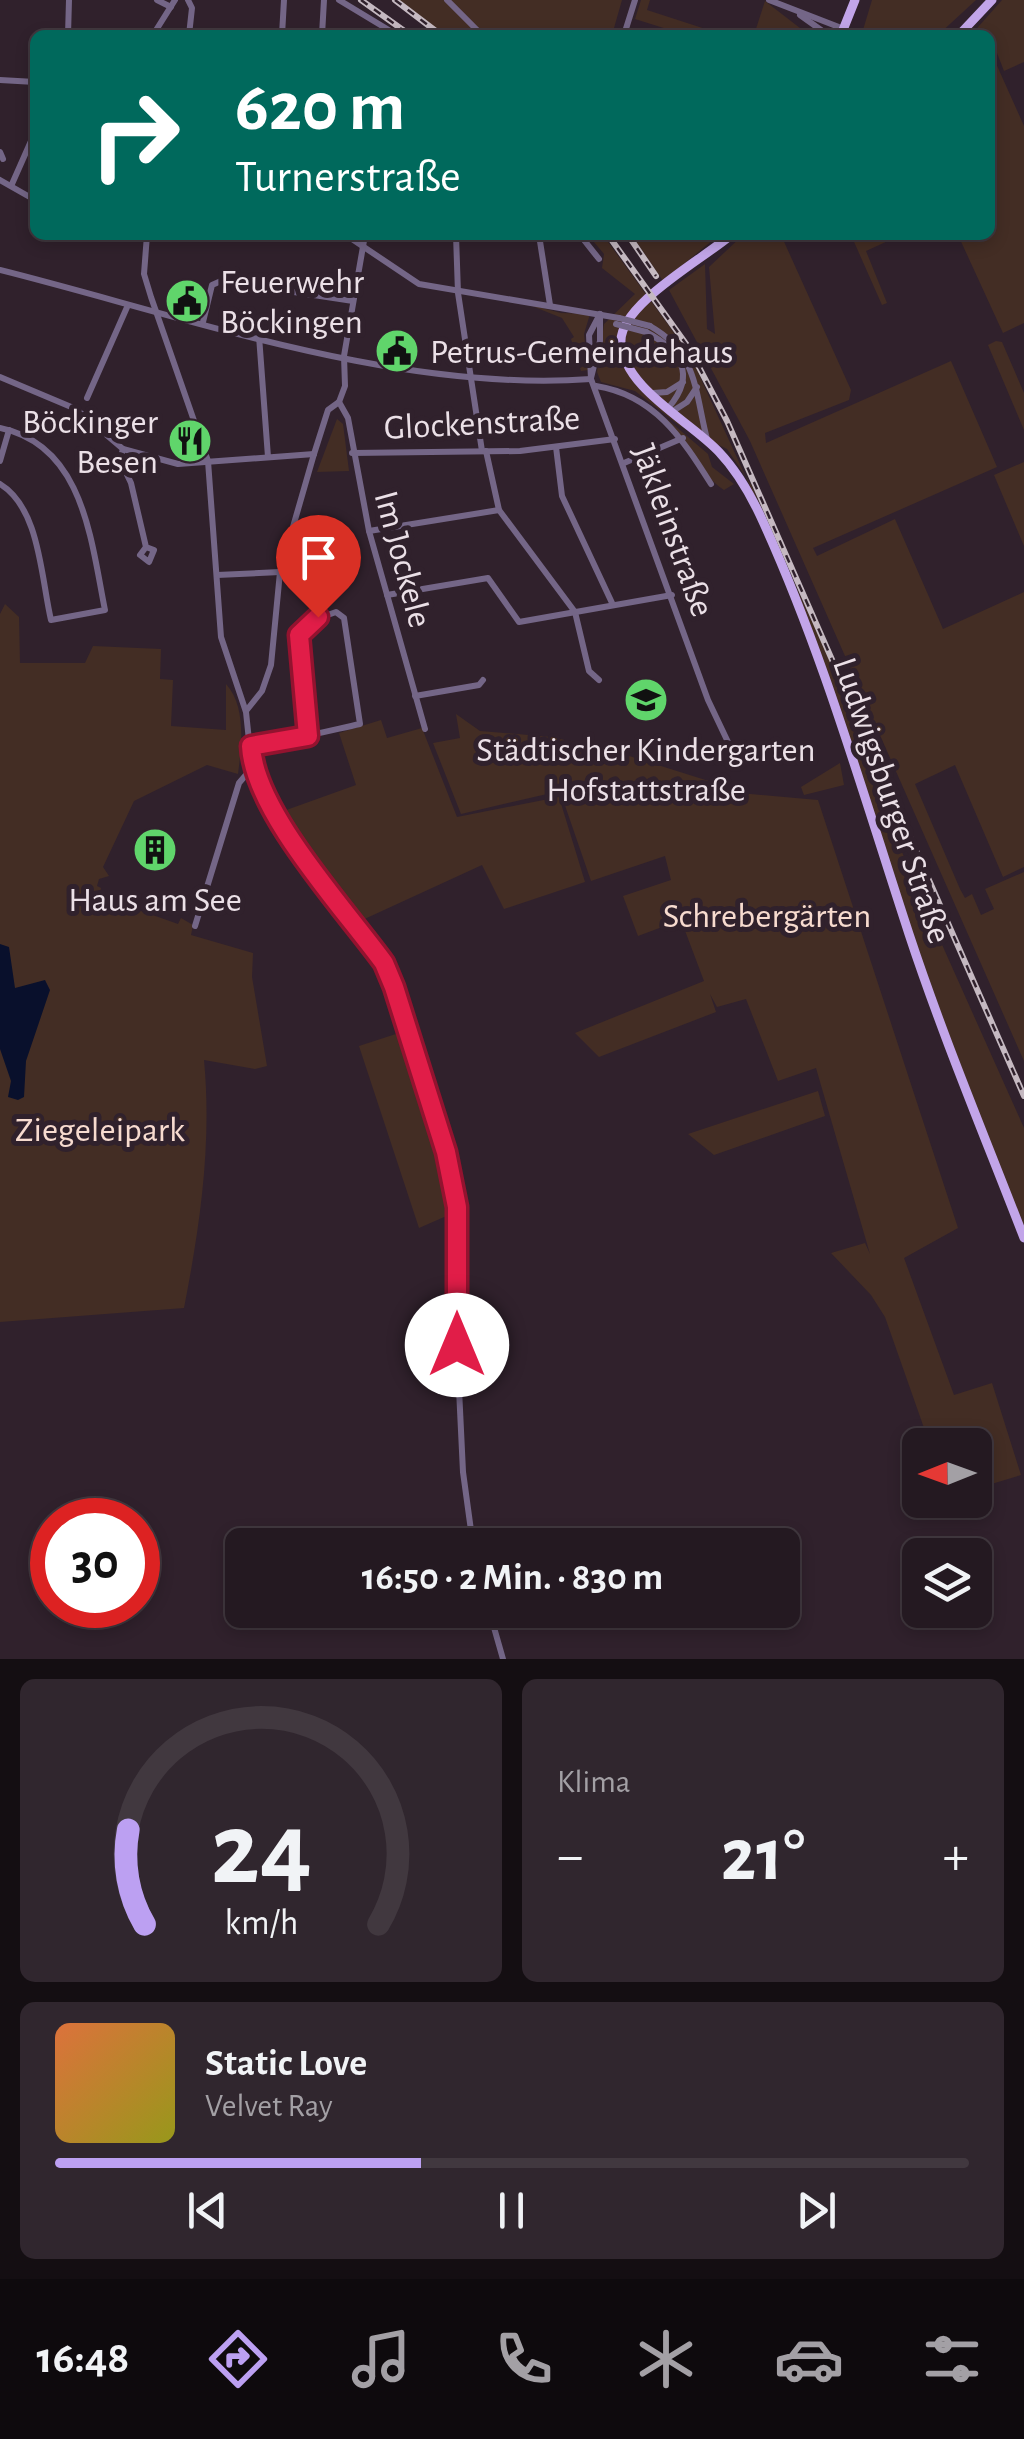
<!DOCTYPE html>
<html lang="de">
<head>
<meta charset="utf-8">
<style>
	:root { --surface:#241921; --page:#30262e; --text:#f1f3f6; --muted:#a3a0a5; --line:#41383f; --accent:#bca0f2 }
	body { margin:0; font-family:"Alegreya Sans",sans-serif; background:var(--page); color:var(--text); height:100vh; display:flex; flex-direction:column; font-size:38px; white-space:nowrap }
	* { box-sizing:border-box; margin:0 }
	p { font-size:32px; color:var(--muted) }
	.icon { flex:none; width:55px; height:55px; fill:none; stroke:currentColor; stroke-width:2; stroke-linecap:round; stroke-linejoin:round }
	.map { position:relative; height:1659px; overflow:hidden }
	.details { display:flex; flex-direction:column; gap:20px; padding:20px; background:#140e12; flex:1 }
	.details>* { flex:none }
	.guide { position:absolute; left:30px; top:30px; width:965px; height:210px; border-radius:15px; box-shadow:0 5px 15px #0003,0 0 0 2px var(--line); background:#00695c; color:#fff; overflow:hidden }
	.needle { width:65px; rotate:269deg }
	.buttons { position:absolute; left:902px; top:1428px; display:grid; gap:20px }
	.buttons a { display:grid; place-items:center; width:90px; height:90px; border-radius:15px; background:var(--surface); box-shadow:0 5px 15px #0003,0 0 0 2px var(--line); font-size:50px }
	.speed { position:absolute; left:30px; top:1498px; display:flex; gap:20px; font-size:50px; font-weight:700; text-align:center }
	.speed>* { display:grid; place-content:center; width:130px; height:130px; border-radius:50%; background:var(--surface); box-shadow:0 5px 15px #0003,0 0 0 2px var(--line); line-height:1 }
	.speed .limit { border:15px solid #d22; background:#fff; color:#111 }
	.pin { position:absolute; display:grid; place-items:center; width:85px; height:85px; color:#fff; margin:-102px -42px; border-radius:50% 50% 50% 0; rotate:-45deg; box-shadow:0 0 10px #0007 }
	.pin .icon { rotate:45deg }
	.me { position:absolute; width:110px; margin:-55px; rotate:0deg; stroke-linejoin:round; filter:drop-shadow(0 0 8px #0008) }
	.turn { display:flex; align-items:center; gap:35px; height:210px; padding:0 40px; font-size:45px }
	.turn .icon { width:130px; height:130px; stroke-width:2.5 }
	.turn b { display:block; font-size:70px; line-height:85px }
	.big { font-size:75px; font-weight:700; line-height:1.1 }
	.details .card { flex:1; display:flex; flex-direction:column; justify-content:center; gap:15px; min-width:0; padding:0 35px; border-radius:15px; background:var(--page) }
	.details .dial { align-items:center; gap:0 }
	.dial svg { height:260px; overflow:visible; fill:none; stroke:var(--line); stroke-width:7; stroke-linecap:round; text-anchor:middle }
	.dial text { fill:var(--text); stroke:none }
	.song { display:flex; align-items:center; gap:30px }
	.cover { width:120px; height:120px; border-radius:15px; background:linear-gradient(135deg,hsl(20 70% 55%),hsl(60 70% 35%)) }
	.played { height:10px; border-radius:5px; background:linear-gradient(90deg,var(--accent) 40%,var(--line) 40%) }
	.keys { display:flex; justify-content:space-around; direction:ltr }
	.heat { display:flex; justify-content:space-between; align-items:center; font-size:55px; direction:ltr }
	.details .tiles { flex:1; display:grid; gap:20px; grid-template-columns:1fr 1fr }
	.card:last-child { grid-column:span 2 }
	.trip { position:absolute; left:225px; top:1528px; width:575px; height:100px; border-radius:15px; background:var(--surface); box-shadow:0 5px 15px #0003,0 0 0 2px var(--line); font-weight:700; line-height:100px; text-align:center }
	.menu { display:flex; height:160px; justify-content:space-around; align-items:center; background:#0e0a0d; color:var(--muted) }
	.menu .icon { width:70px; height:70px }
	.menu .on { color:var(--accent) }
	.menu b { font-size:45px; color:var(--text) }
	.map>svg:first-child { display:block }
	.green { fill:#432d24 }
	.water { fill:#09102c }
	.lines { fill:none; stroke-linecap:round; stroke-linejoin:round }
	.minor { stroke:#746687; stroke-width:6 }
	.major { stroke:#c2a5e9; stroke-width:9 }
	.rail-casing { stroke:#c5b9c1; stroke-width:6 }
	.rail { stroke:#30212c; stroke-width:2.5; stroke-dasharray:8; stroke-linecap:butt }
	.minor-bridge { stroke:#746687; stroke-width:6 }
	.route-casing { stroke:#92132f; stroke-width:25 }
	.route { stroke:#e11d48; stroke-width:18 }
	.labels { text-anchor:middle; stroke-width:10; stroke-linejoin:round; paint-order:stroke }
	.poi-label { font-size:35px; fill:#ebe0e7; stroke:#30212c; text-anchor:start }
	.street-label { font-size:35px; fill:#ebe0e7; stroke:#30212c }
	.park-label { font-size:35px; fill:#f7dbcf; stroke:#30212c }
</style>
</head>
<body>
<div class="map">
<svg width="1024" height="1659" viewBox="0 0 1024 1659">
	<rect width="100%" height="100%" fill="#30212c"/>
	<g class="green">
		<polygon points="399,0 622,0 612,35 445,35"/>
		<polygon points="641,0 650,0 647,10 724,35 669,35 670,30 635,19"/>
		<polygon points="872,0 976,0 938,35 869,35 863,30"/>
		<polygon points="1002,0 1024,0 1024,62 1004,71 990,35 971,35"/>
		<polygon points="765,1 809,35 754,35"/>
		<polygon points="990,50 1024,126 1024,323 1003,333 958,235 990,235"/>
		<polygon points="588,235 603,235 690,355 830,661 910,873 1024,1128 1024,1229 943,1022 785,563 752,486 727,449 680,426 635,391 601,382 597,372 604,324 635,294 602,268 604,254"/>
		<polygon points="632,235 719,235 663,281"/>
		<polygon points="743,235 781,235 851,390 849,400 765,433 766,443 951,361 997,467 813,548 817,556 895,519 943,629 1024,592 1024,867 1003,877 955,765 915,784 960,889 965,898 972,894 981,915 994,909 985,889 1024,872 1024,1061 750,441 669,290 705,264 707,329 715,334 709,267"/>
		<polygon points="851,235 901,235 866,251 887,303 882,305"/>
		<polygon points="527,304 561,313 590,314 584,334 588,370 581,371 571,339 574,337 562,318"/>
		<polygon points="996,341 1002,342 1024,393 1024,430 988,345"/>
		<path d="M661,414L708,454L712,467L734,484L724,490C699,474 683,437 661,414Z"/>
		<polygon points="337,419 343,424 349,471 317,472"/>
		<polygon points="1024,462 1024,546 994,475"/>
		<path d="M5,604L19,617L20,663H85L93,646L161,649L160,679L173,680L171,726L226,730V684C246,706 242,744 238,774L207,765L134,801L103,867L109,876L99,879L97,886L101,888L99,896L178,924L181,918L193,925L191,935L253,953L252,977L267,1066L255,1069L204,1060C212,1144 200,1226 184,1308L0,1322V614Z"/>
		<polygon points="456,714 480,731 552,737 626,755 750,794 818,800 958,1228 904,1258 954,1395 992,1383 1021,1475 975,1489 975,1445 930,1445 885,1317 871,1295 831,1253 865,1243 870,1254 816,1068 778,1081 746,999 717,1007 710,994 716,1012 599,1057 575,1033 704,981 681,920 638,936 623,896 671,880 665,856 591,881 560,791 461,814 433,743 460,738"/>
		<polygon points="381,720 387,738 422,728 457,817 559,797 585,882 504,909 482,865 358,922 278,813 356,785 339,733"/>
		<polygon points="840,763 844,785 804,795 801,787"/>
		<polygon points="402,1032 443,1152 451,1214 419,1228 359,1046"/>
		<polygon points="818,1091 825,1116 714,1155 688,1134"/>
	</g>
	<polygon class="water" points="0,944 9,947 15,988 45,980 50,990 26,1061 24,1097 18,1100 8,1097 11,1081 0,1049"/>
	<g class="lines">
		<g class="minor">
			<polyline points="157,0 171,7"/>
			<polyline points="188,0 192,8 189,35"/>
			<polyline points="339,0 397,35"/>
			<polyline points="447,0 482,35"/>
			<polyline points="769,0 844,29"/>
			<polyline points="800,15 828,35"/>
			<polyline points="68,35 69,0"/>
			<polyline points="153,35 175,0"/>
			<polyline points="282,35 284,0"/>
			<polyline points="322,35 324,0"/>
			<polyline points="624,35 635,0"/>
			<polyline points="0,80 35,82"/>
			<polyline points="0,152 3,159"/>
			<polyline points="0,180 35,200"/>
			<polyline points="12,184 35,132"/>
			<polyline points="147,235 144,274 151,297 208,461 221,637 246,712 252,769 265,801 384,963 447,1152 457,1207 459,1389 463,1472 473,1545"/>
			<polyline points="346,235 419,284 619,318"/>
			<polyline points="456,235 458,293 482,451"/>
			<polyline points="539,235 550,305"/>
			<polyline points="580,235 599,259"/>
			<path d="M0,270C187,317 396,393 591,379"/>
			<polyline points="600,314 589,335 591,379 708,700 737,761"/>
			<polyline points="203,322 212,285 221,281 353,301"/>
			<path d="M650,326C698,353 695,393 707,439"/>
			<path d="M646,332C680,350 697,374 669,407"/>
			<polyline points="259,336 268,457"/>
			<polyline points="0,377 76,409 123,449 178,464 314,454"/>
			<polyline points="591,378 600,341 600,314"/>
			<path d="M596,386C654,395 682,438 711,484"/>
			<polyline points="653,393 667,392 683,382"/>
			<polyline points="87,398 128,305"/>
			<polyline points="339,402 348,418 369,531 425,729"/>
			<polyline points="673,411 687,402 697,387"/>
			<path d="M0,428C84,445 91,541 105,610L51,620C41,578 40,508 0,484"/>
			<polyline points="556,447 562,496 613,605"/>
			<polyline points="123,449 120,460 131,483 146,547 140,555 149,562 154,550 146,547"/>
			<polyline points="486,451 499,510 575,612 589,671 599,680"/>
			<polyline points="352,453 520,451 615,439"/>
			<polyline points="0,461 9,430"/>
			<polyline points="624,463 683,438"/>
			<polyline points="369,531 499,510"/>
			<polyline points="217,575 280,572"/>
			<polyline points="387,595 488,578 519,622 672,595"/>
			<polyline points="415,696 479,685 483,680"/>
			<polyline points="246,711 262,691 271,665 280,572 314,454 328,410 339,402 345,386 344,356 365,235"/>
			<path d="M251,746C288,741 324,732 360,724L344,618L336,612L308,622L299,635L309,736"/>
			<polyline points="195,926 239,783 251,769"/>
			<polyline points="489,1610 503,1659"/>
		</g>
		<g class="major">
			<polyline points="841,35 855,0"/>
			<polyline points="959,35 992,0"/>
			<path d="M731,235C703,259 619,305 621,342C623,388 690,421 719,452C737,471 749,492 760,515C822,649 863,794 909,934C943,1037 985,1137 1024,1238"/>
		</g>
		<defs>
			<g id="rail">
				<polyline points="361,0 410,35"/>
				<polyline points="395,0 441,35"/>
				<polyline points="608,235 689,348 727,421 1024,1096"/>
				<polyline points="628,235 656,276"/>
			</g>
		</defs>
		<use href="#rail" class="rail-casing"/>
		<use href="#rail" class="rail"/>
		<g class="minor-bridge">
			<polyline points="619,318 650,326"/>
			<polyline points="616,324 646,332"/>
		</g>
	</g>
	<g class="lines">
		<defs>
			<path id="route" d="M318,617L299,635L308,736L251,746C254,811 344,908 384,963L394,987L446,1152L457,1207V1345"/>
		</defs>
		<use href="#route" class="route-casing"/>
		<use href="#route" class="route"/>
	</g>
	<defs>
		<symbol id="civic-disc" viewBox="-11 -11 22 22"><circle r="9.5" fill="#60d56b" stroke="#30212c"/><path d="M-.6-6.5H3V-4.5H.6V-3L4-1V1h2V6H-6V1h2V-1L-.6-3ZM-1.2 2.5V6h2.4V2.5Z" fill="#111"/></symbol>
		<symbol id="restaurant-disc" viewBox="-11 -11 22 22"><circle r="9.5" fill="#60d56b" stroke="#30212c"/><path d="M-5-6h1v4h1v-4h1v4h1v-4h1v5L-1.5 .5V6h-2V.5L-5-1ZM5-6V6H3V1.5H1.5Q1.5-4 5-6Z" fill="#111"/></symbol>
		<symbol id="school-disc" viewBox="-11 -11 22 22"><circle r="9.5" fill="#60d56b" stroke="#30212c"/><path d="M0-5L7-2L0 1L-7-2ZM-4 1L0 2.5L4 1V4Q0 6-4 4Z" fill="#111"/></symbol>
		<symbol id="building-disc" viewBox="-11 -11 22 22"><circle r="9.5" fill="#60d56b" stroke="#30212c"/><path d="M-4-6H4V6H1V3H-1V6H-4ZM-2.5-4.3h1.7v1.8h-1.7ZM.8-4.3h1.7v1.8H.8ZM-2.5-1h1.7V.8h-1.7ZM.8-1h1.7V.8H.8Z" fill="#111"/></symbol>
	</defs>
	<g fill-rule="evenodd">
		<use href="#civic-disc" x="162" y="276" width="50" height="50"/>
		<use href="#civic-disc" x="372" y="326" width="50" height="50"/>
		<use href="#restaurant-disc" x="165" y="416" width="50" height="50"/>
		<use href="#school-disc" x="621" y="675" width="50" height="50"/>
		<use href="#building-disc" x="130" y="825" width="50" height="50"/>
	</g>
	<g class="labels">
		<g class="poi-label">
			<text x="220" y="293">Feuerwehr<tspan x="220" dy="40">Böckingen</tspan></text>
			<text x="430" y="363">Petrus-Gemeindehaus</text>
			<text x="158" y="433" text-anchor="end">Böckinger<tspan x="158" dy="40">Besen</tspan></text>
			<text x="646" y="761" text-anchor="middle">Städtischer Kindergarten<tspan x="646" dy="40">Hofstattstraße</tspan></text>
			<text x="155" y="911" text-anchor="middle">Haus am See</text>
		</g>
		<g class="street-label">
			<text transform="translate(482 422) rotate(-3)" y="12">Glockenstraße</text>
			<text transform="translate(674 530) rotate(70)" y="12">Jäkleinstraße</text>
			<text transform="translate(404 559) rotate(75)" y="12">Im Jockele</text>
			<text transform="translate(893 800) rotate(71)" y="12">Ludwigsburger Straße</text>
		</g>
		<g class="park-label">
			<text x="767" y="927">Schrebergärten</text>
			<text x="100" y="1141">Ziegeleipark</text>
		</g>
	</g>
</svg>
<div class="buttons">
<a><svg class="needle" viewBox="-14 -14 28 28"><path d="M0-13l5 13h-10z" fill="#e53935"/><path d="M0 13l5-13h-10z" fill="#a3a0a5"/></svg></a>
<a><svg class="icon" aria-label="layers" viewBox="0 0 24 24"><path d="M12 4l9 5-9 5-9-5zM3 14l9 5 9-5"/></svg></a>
</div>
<div class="speed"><div class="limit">30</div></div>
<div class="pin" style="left:318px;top:617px;background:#d93025"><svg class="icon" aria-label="arrive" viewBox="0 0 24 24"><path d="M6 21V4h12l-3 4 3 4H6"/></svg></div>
<svg class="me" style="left:457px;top:1345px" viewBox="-20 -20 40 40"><circle r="19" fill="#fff"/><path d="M0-13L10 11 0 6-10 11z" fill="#e11d48"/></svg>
<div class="trip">16:50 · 2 Min. · 830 m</div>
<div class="guide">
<div class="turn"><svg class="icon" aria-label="right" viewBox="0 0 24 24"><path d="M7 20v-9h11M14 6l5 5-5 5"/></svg><div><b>620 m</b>Turnerstraße</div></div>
</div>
</div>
<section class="details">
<div class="tiles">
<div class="card dial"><svg viewBox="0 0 100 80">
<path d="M14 69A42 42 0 1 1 86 69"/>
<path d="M14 69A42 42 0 0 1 9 40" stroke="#bca0f2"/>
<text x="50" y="56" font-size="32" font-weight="700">24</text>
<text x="50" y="72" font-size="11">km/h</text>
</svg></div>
<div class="card"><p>Klima</p>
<div class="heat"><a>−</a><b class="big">21°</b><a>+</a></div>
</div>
<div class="card">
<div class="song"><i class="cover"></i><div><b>Static Love</b><p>Velvet Ray</p></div></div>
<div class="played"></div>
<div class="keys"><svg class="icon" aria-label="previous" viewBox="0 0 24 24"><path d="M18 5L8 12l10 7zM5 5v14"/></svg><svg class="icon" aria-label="pause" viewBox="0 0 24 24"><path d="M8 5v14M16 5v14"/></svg><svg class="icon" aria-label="next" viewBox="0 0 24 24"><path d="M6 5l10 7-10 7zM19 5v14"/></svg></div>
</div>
</div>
</section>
<nav class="menu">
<b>16:48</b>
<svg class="icon on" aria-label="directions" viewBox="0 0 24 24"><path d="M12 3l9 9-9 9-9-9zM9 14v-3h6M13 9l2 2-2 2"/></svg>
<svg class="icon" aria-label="music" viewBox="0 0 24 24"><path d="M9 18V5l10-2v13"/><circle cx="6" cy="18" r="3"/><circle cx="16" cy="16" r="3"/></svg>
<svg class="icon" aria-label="phone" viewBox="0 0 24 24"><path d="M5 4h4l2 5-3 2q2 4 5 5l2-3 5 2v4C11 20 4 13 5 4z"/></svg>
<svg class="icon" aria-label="climate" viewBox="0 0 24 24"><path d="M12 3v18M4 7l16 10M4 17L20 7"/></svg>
<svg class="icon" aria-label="car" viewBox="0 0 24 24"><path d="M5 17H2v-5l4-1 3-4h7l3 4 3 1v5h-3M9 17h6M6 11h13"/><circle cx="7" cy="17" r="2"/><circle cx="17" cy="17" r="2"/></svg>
<svg class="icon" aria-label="filters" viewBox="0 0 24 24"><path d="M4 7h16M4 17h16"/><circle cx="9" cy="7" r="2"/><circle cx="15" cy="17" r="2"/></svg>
</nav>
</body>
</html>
